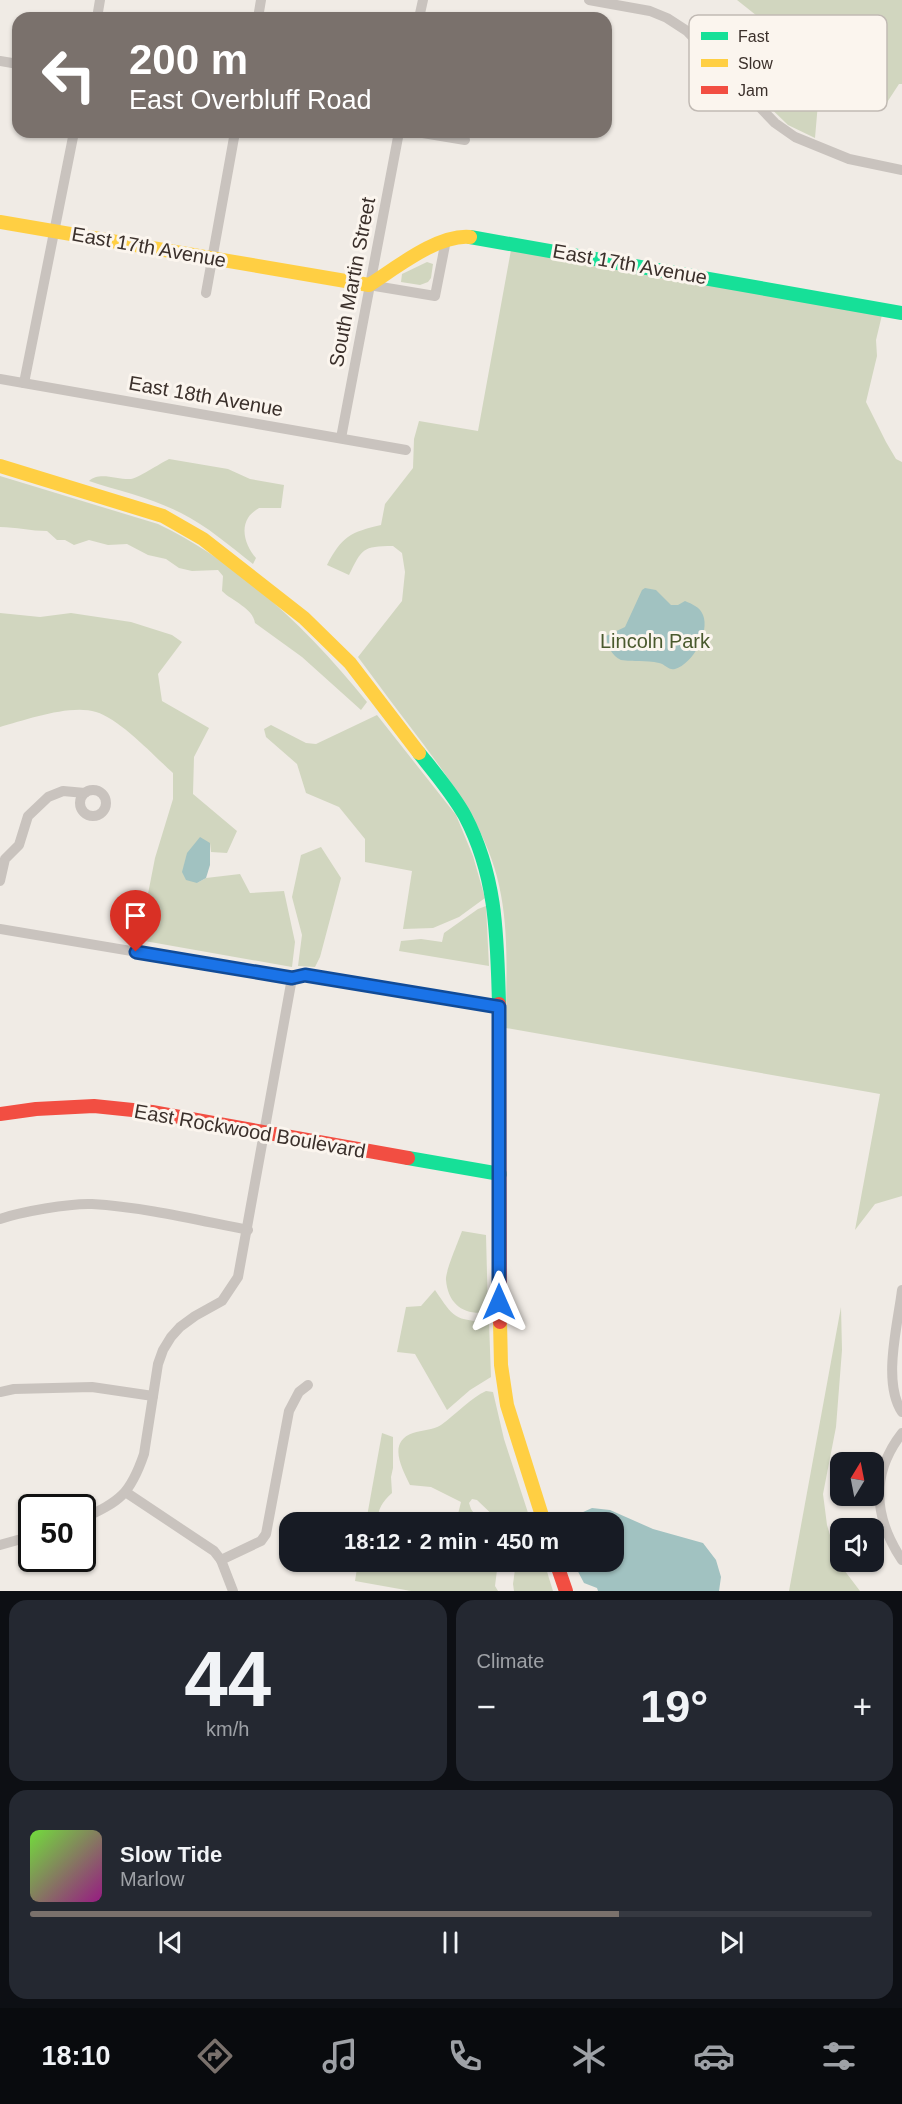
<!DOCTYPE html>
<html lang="en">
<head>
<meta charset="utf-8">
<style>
	:root { --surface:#171b24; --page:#242831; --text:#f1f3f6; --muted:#9ea1a6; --line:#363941; --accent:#7a716c }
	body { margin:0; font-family:Arial,sans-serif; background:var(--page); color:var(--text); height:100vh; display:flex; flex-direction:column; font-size:22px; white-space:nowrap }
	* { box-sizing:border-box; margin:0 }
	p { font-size:20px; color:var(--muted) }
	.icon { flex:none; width:33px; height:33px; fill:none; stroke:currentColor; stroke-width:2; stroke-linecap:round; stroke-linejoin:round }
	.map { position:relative; height:1591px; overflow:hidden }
	.sheet { display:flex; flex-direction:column; gap:9px; padding:9px; background:#0d0f14; flex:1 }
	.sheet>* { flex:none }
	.hud { position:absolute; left:12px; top:12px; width:600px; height:126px; border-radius:18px; box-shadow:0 2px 4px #0004; background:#7a716c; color:#fff; overflow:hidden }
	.needle { width:39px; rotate:10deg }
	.controls { position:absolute; left:830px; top:1452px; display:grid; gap:12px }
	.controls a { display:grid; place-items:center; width:54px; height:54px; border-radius:12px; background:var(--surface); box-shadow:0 2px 4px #0004; font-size:30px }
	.speed { position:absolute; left:18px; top:1494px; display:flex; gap:12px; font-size:30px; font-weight:700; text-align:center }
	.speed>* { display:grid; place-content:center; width:78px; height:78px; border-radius:50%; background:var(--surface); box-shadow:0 2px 4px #0004; line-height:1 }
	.speed .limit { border:3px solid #111; border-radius:9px; background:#fff; color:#111 }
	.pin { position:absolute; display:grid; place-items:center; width:51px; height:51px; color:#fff; margin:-62px -26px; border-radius:50% 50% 50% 0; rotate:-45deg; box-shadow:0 0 6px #0007 }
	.pin .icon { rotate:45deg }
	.me { position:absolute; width:66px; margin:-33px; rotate:0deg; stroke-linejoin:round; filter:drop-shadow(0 0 4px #0008) }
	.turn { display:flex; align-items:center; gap:21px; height:126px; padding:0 18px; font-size:27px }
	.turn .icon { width:78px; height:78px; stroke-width:2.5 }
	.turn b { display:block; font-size:42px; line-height:51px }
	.big { font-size:45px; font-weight:800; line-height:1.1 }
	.sheet .tile { flex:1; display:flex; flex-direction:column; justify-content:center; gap:9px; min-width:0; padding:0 21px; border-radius:18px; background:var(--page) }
	.sheet .dial { align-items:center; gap:0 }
	.dial b { font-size:78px; line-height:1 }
	.song { display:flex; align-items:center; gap:18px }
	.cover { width:72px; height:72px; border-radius:9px; background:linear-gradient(135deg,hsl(100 70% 55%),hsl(310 70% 35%)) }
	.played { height:6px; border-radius:3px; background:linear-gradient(90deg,var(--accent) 70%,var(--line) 70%) }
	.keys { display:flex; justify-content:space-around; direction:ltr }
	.heat { display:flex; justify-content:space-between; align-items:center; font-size:33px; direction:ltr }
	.sheet .tiles { flex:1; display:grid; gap:9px; grid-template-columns:1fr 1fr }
	.tile:last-child { grid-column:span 2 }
	.trip { position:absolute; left:279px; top:1512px; width:345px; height:60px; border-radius:18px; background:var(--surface); box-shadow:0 2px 4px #0004; font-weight:800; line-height:60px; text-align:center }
	.tabs { display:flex; height:96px; justify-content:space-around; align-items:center; background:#090b0e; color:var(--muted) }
	.tabs .icon { width:42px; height:42px }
	.tabs .current { color:var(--accent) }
	.tabs b { font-size:27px; color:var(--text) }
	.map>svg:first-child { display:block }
	.green { fill:#d1d6bf }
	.water { fill:#a1c2c1 }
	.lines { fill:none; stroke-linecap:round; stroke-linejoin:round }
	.street { stroke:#c9c3be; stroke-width:10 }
	.fast { stroke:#16e098; stroke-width:14 }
	.slow { stroke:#ffcf43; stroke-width:14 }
	.jam { stroke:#f24e42; stroke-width:14 }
	.route-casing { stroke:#114b97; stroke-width:15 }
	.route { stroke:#1a73e8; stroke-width:10 }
	.labels { text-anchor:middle; stroke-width:6; stroke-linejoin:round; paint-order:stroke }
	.street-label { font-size:20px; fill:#3b302b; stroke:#fbf5ee }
	.park-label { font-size:20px; fill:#4a5a2e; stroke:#fbf5ee }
	.key { fill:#fbf5ee; stroke:#c1bab4; stroke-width:1.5 }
	.key-label { font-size:16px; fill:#3b302b }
</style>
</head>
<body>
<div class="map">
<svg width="902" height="1591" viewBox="0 0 902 1591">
	<rect width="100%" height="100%" fill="#f0ebe5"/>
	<g class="green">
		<polygon points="737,0 902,0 902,84 899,84 884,107 863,104 844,92 859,61 839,33 809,48 799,75 818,103 815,138 788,125 751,89 776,70 786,55 782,36"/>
		<path d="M511,250L882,315L876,340L877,356L866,402L886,442L896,459L902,462V1196L875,1204L855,1230L880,1094L506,1028C506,984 509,938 501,895C491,837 458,791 424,745C402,716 380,687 358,657L402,601L405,572L402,553L393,546C362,546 362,549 349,575L327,565C342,536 351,532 381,525L385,504L413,468L414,439L419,421L478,431Z"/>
		<polygon points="427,262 433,264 431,278 428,282 420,285 401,282 402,274"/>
		<path d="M169,459L228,469L250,479L284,485L281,508H259C256,510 250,514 248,518C240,531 247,548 256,558L253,564C230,546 207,526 181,513C152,498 119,491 89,481C99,471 118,480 131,479C136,479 161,463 169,459Z"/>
		<path d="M0,476L158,524C241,564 310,631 367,702L361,710L302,657L255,623C253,608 232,601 222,591L223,576L218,570L192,571L179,568L166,559L148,555L127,544L108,545L89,540L74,545L65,540H57L47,531C31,531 16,527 0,527Z"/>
		<path d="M0,613L40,617L71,613L131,622L172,635L182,642L158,674L162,701L209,728L194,757L193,794L237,831L227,853L211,852L210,843L197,883L206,878L240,874L250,893L284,891L295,942L292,967L139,940L155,858L173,799V773C154,756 120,719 96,712C70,704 26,720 0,727Z"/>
		<polygon points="377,715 456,815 473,856 485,898 459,917 433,928 403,929 412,871 365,862 365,839 339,807 306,793 297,764 266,737 264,729 271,725 306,743 316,744"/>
		<polygon points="321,847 341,878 320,957 315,967 298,966 302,935 292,897 301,855"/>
		<polygon points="486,906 489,966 399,951 401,941 421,939 442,942 444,933 478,909"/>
		<path d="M462,1231L486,1235L488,1312C465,1316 448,1305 446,1280C445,1272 459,1240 462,1231Z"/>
		<path d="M435,1290C454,1318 454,1320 489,1322L491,1377L470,1390L447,1410L415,1354L397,1352L406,1307L421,1306Z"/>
		<polygon points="841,1307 842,1350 836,1427 823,1494 827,1525 838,1562 860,1591 789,1591"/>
		<path d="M486,1391L493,1392L504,1439L531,1522H500L477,1500L472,1499L469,1503L471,1509L480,1522H456L461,1502L431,1487L410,1485C402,1468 387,1442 413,1433C422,1430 433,1430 441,1425C455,1415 472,1397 486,1391Z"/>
		<path d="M382,1433L393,1437V1468L391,1477L392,1493C382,1502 378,1509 377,1522H366Z"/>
		<polygon points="358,1562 498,1562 495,1586 498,1591 411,1591 355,1581"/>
		<polygon points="516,1562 544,1562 553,1591 514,1591 513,1584"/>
	</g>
	<g class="water">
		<path d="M645,588L656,590L671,605H678L685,601C692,604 700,607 703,615C710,632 693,664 675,669C669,671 665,664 659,663C646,660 633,662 621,660C612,656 607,646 606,636L625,627L642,590Z"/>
		<polygon points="200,837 210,843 210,865 206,878 197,883 186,880 182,872 187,853"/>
		<polygon points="592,1508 610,1510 653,1529 703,1543 716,1560 721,1577 719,1591 598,1591 597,1588 584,1583 573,1562 614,1562 614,1522 569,1522 570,1518"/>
	</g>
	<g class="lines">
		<g class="street">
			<polyline points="589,0 650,11 667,18 687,31 775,123 795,137 849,159 902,170"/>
			<polyline points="97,18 100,0"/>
			<polyline points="258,18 261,0"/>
			<polyline points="419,18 423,0"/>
			<polyline points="0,61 18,64"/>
			<polyline points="417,132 465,140"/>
			<polyline points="369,285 435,296 446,240"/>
			<polyline points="206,293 235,132"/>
			<polyline points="0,379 406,450"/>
			<polyline points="24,383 74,132"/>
			<polyline points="341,438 399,132"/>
			<circle cx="93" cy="803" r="13"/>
			<polyline points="0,881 5,859 19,845 28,816 48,797 63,791 85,793"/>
			<polyline points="0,929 292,978 305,975 499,1007"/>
			<path d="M0,1219C20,1212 70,1203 92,1204C144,1207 197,1220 248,1230"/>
			<path d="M902,1290C898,1324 882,1382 902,1412"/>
			<polyline points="0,1392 14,1389 92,1387 153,1396"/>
			<path d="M902,1433C870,1474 874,1518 902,1560"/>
			<polyline points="127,1493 214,1551 221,1560 233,1591"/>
			<path d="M82,1519C120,1501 130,1495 144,1454L158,1364L163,1350L171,1337L180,1327L195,1316L222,1301L238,1277L292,978"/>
			<polyline points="0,1545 32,1536"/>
			<polyline points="221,1560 261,1541 266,1534 289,1411 299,1392 308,1385"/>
		</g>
		<g class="fast">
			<polyline points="470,237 902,313"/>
			<path d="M419,753C435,773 453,794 465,816C497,877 497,937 499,1004"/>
			<polyline points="408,1158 500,1174"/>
		</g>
		<g class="slow">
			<path d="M0,222L369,285C396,268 438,234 470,237"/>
			<polyline points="0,466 163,516 203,539 304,618 350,663 419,753"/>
			<polyline points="500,1322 501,1365 507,1405 544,1522"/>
		</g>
		<g class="jam">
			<polyline points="499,1004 500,1322"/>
			<polyline points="0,1114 36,1109 94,1106 152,1112 408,1158"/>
			<polyline points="556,1562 566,1591"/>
		</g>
	</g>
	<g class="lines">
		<defs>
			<polyline id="route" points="136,952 292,978 305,975 499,1007 499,1302"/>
		</defs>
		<use href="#route" class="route-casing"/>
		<use href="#route" class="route"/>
	</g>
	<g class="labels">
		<g class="street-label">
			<text transform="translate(149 247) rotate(10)" y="7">East 17th Avenue</text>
			<text transform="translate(630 264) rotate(10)" y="7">East 17th Avenue</text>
			<text transform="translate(352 282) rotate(-79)" y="7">South Martin Street</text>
			<text transform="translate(206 396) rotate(10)" y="7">East 18th Avenue</text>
			<text transform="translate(250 1131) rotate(10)" y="7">East Rockwood Boulevard</text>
		</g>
		<g class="park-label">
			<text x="655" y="648">Lincoln Park</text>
		</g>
	</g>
	<rect x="689" y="15" width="198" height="96" rx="9" class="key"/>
	<rect x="701" y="32" width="27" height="8" fill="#16e098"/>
	<rect x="701" y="59" width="27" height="8" fill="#ffcf43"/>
	<rect x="701" y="86" width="27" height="8" fill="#f24e42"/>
	<g class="key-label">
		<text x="738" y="42">Fast</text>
		<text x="738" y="69">Slow</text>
		<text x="738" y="96">Jam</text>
	</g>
</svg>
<div class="controls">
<a><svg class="needle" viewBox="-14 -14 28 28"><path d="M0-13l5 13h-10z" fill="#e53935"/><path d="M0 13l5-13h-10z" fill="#9ea1a6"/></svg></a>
<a><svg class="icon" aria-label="sound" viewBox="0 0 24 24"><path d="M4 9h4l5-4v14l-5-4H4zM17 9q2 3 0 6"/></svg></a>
</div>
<div class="speed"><div class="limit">50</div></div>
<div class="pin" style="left:136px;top:952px;background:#d93025"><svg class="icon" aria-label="arrive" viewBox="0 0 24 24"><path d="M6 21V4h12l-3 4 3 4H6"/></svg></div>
<svg class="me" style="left:499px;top:1302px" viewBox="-20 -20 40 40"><path d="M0-17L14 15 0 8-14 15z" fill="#1a73e8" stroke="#fff" stroke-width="4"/></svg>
<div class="trip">18:12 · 2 min · 450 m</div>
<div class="hud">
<div class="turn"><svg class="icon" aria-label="left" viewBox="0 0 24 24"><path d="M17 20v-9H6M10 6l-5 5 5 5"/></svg><div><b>200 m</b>East Overbluff Road</div></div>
</div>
</div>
<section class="sheet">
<div class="tiles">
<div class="tile dial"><b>44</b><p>km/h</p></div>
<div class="tile"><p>Climate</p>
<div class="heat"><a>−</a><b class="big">19°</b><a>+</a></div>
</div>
<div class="tile">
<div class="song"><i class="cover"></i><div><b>Slow Tide</b><p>Marlow</p></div></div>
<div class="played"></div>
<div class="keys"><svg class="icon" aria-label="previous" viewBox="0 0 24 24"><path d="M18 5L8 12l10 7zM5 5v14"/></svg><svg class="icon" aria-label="pause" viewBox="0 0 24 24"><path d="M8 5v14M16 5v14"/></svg><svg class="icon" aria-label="next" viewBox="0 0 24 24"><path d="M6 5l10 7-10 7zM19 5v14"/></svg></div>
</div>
</div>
</section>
<nav class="tabs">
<b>18:10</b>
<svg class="icon current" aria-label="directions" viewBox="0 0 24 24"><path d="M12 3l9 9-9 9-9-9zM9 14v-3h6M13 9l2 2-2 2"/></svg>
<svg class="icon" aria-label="music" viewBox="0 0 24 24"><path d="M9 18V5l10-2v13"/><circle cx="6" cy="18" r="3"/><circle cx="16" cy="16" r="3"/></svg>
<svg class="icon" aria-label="phone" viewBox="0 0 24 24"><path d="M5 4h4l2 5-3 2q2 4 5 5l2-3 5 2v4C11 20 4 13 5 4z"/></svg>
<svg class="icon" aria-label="climate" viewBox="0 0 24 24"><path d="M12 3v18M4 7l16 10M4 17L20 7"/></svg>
<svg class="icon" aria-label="car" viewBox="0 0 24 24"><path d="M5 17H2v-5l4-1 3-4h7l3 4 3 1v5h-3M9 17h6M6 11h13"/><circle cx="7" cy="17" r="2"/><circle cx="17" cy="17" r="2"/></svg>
<svg class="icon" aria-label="filters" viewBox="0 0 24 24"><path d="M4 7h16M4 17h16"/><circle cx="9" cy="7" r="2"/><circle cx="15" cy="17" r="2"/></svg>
</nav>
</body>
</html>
